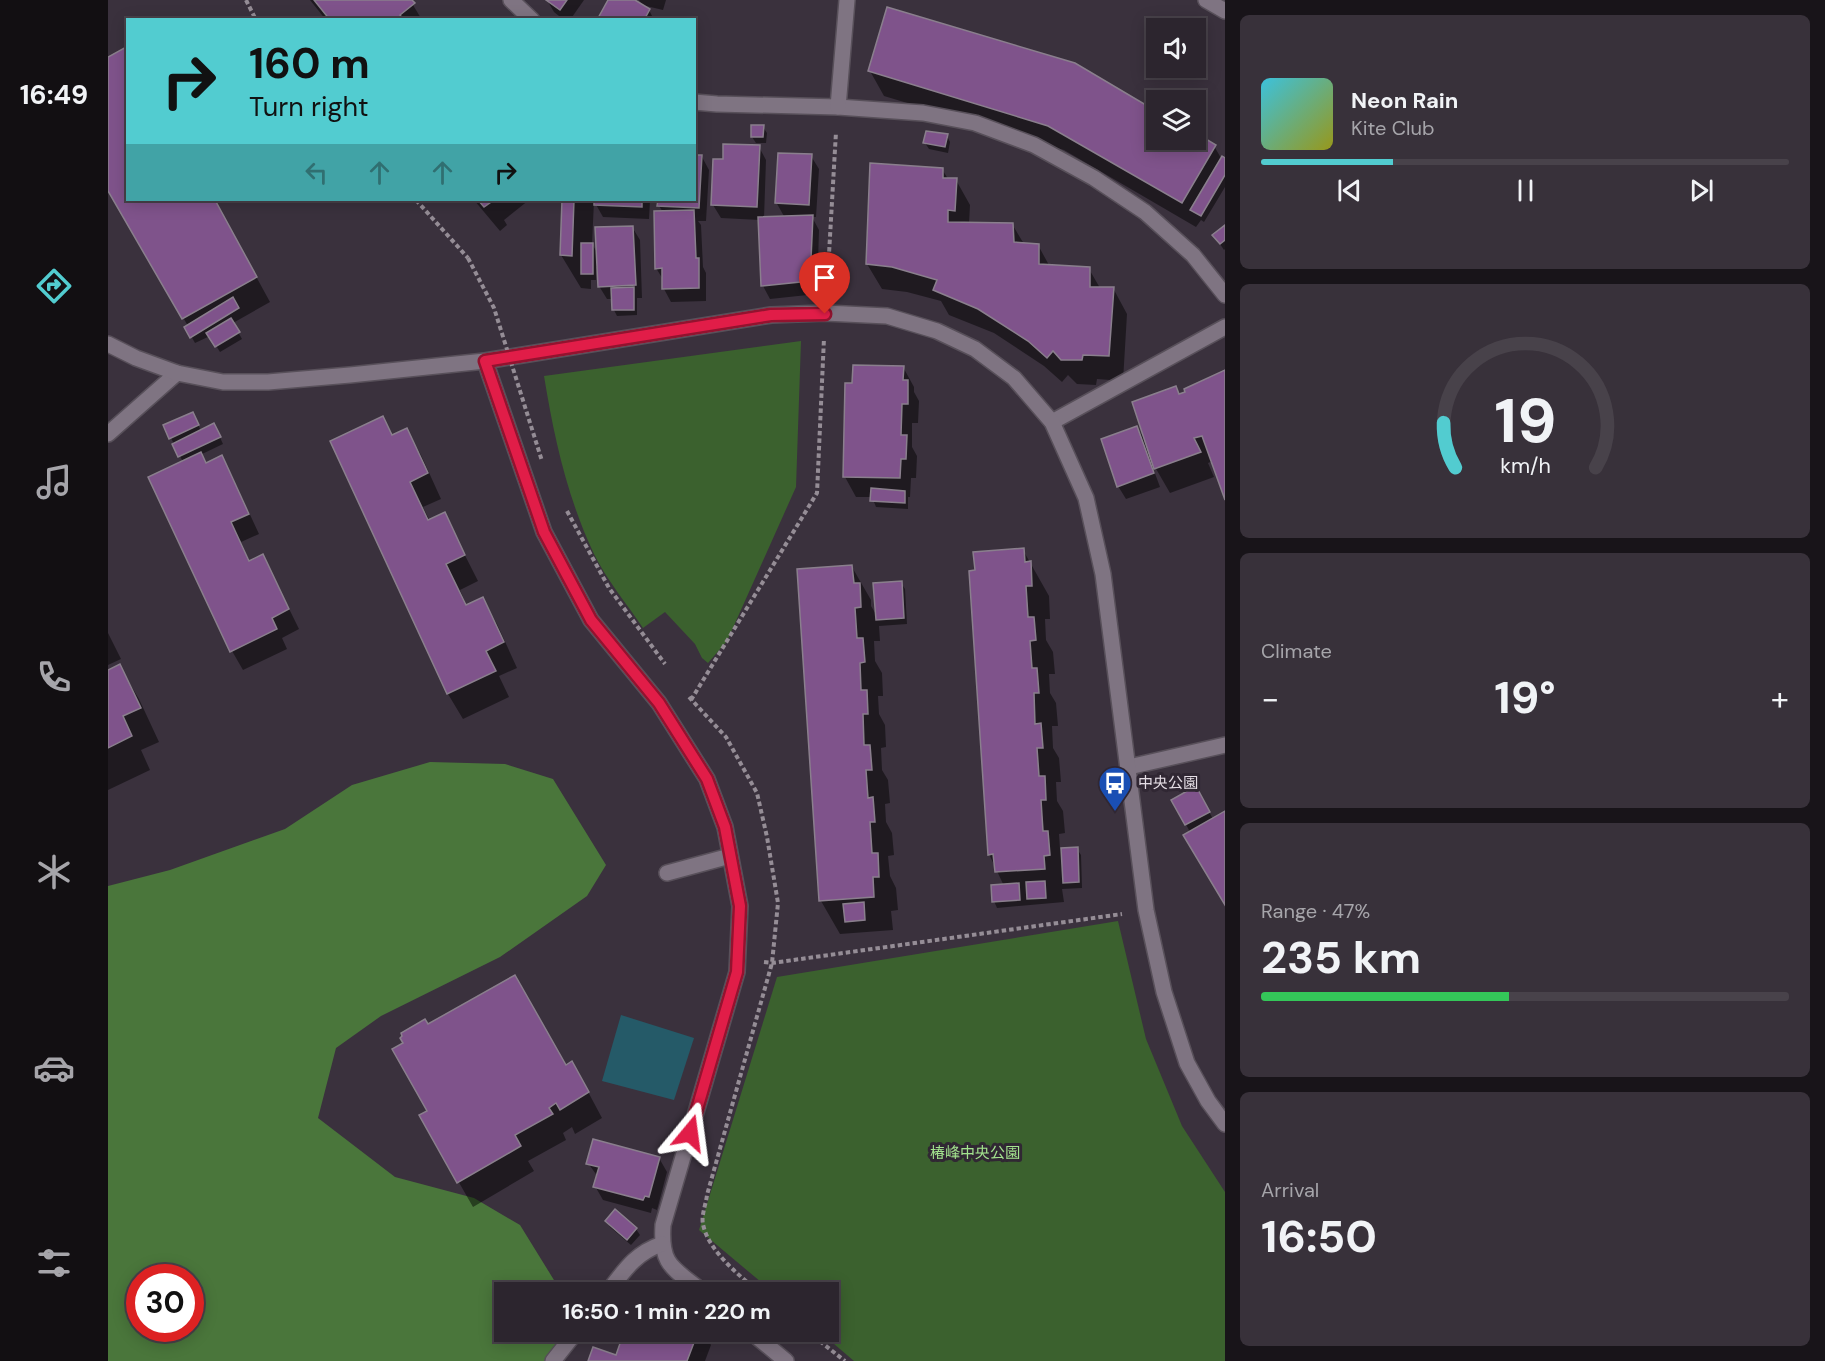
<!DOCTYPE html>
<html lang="en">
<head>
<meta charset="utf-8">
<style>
	:root { --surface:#2c252e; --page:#38313a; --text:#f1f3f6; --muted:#a6a5aa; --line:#48424a; --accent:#52ccd0 }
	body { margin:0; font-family:"DM Sans","Noto Sans JP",sans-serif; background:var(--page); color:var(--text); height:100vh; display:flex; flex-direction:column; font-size:22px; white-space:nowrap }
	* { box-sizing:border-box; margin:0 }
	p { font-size:20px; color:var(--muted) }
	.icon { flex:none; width:33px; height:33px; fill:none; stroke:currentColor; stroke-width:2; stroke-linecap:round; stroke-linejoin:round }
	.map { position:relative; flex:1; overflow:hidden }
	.side { display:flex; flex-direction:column; gap:15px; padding:15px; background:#181419; width:600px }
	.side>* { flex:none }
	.banner { position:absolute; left:18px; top:18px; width:570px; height:183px; border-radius:0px; box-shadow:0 3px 15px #0003,0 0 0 2px var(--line); background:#52ccd0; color:#111; overflow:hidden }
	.controls { position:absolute; left:1038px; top:18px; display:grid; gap:12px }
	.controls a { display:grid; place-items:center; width:60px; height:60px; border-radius:0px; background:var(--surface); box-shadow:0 3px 15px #0003,0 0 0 2px var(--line); font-size:30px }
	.speed { position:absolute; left:18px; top:1264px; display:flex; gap:12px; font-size:30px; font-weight:700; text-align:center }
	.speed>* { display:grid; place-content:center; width:78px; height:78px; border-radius:50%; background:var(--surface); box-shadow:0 3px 15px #0003,0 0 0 2px var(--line); line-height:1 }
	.speed .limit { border:9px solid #d22; background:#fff; color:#111 }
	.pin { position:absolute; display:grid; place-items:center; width:51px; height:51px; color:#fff; margin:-62px -26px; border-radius:50% 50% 50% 0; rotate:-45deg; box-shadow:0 0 6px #0007 }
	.pin .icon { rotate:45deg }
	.me { position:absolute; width:66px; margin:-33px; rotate:16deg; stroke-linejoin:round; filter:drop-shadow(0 0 4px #0008) }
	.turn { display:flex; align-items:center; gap:21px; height:126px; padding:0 24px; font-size:27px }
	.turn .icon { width:78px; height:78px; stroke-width:2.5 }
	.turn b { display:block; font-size:42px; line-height:51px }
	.lanes { display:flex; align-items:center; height:57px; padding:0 24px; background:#0003; justify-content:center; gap:30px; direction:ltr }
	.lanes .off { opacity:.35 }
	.big { font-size:45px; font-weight:700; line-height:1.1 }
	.side .tile { flex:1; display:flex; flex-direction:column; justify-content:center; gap:9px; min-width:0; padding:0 21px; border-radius:9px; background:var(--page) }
	.side .dial { align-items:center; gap:0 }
	.dial svg { height:156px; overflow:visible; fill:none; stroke:var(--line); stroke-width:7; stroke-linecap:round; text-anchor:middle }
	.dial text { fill:var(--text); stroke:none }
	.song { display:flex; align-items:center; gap:18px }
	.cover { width:72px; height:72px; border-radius:9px; background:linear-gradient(135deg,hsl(190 70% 55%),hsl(60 70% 35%)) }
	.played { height:6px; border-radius:3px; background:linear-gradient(90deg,var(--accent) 25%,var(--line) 25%) }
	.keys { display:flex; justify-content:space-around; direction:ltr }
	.heat { display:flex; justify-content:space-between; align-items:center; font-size:33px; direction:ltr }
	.charge { height:9px; border-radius:4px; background:linear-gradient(90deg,#34c759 47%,var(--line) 0) }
	.trip { position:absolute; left:386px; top:1282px; width:345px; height:60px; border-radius:0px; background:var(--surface); box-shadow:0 3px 15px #0003,0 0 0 2px var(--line); font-weight:700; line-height:60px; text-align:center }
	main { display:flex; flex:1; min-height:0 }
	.menu { display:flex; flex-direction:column; width:108px; justify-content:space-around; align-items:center; background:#120f12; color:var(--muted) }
	.menu .icon { width:42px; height:42px }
	.menu .on { color:var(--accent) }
	.menu b { font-size:27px; color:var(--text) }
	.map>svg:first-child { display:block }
	.green { fill:#3b612e }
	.forest { fill:#4a763b; fill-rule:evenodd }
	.water { fill:#255a68 }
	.shadow { fill:#0007 }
	.building { fill:#7f538b; stroke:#8a7f8d; stroke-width:1.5 }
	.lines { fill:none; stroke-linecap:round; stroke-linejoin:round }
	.lane-casing { stroke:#58505a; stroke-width:18 }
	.street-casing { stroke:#58505a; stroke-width:18 }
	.secondary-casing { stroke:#58505a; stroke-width:18 }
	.path { stroke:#958d96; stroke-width:4; stroke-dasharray:4.5 3; stroke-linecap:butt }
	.lane { stroke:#7f7482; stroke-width:15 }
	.street { stroke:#7f7482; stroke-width:15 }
	.secondary { stroke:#7f7482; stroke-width:15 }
	.path-bridge { stroke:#958d96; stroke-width:4; stroke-dasharray:4.5 3; stroke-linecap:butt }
	.route-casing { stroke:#92132f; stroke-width:15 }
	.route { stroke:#e11d48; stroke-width:10 }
	.labels { text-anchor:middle; stroke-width:6; stroke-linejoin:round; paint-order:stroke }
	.poi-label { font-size:15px; fill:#e4dde5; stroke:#302733; text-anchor:start }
	.park-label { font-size:15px; fill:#a3e38e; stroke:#302733 }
</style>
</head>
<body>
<main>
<nav class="menu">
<b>16:49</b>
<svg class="icon on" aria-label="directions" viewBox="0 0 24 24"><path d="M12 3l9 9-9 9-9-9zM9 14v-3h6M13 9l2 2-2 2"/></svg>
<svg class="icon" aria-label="music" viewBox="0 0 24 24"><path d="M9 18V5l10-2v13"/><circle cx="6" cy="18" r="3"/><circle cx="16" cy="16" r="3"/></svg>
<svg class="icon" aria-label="phone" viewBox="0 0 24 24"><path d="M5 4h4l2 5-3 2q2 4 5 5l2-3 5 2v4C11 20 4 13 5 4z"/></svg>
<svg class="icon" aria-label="climate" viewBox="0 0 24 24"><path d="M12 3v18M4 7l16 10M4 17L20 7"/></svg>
<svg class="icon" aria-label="car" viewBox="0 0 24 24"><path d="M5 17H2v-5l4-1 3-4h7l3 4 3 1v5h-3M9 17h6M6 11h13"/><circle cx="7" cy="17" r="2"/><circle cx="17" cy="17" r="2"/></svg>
<svg class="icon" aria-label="filters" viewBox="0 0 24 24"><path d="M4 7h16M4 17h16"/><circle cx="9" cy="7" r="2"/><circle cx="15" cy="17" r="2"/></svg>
</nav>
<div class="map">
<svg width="1117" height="1361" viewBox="0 0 1117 1361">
	<rect width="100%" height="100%" fill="#3a313d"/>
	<g class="green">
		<path d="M693,341L688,487L619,641L600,663L594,658L587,644L557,612L535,628C519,604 498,579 486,554C459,497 446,437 436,376Z"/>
		<polygon points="1010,921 1038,1039 1074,1126 1117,1192 1117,1361 746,1361 712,1332 720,1332 720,1293 666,1293 591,1230 669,977"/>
	</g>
	<path class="forest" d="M322,762L397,764L445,779L498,865L479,896L392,957L273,1016L228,1048L210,1118L287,1177L366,1198L412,1225L454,1293H396V1332H454V1361H0V886L62,870L177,829L244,785ZM32,1278H82V1329H32Z"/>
	<polygon class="water" points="513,1015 586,1038 566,1100 494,1081"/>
	<g class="shadow">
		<polygon points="202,0 302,0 314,20 218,20"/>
		<polygon points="439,0 476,0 462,20 456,20 446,12"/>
		<polygon points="502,0 524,0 541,10 546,20 490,20"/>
		<polygon points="531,0 558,0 555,10 534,5"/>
		<polygon points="0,59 20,200 106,200 162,302 125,323 134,339 112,352 102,336 87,343 78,327 80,326 0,188"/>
		<polygon points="966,65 1048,112 1048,140 1088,140 1088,135 1106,146 1113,158 1117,160 1117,187 1096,222 1093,220 1088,227 956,150 776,96 762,71"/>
		<polygon points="655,127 659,133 658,143 648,143 644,137"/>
		<polygon points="839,136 842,142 840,153 821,149 817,143"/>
		<polygon points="651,147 658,160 656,218 677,218 668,202 703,156 711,169 708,217 704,217 711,230 709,294 662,299 655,286 652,220 613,218 605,205 616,161"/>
		<polygon points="594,157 601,170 598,221 590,221 593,225 595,267 598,273 598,301 563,302 556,289 556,281 548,268 555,212 551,206 551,200 586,200"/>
		<polygon points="834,169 840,179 848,180 862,205 861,224 904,224 916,244 930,245 942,267 981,269 992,288 1005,288 1019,314 1015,381 989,379 988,385 969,384 960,375 954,382 936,366 886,333 841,315 833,301 799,292 774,289 759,264"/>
		<polygon points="366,200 421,200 396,220 399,225 392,231"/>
		<polygon points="455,200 542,200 541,219 495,217 486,201 484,244 490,254 524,227 532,240 534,298 529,298 529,315 509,316 506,310 505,299 499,299 491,286 490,267 488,267 488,280 483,280 483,289 473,288 453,255"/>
		<polygon points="1117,227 1117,249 1116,250 1106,235"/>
		<polygon points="795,367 806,387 806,392 811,401 810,423 804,423 804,447 809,456 808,478 803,478 802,497 800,497 800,509 768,507 764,497 748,497 737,477"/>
		<polygon points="1117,372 1117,496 1105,461 1100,463 1106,477 1062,493 1047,467 1045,468 1052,487 1018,499 1010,486 1029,428 1039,442 1068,387 1072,395 1079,393 1078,390"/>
		<polygon points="88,420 93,431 109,431 115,444 92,455 98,464 113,457 124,476 151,534 133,542 142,562 155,556 191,629 174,638 179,649 135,670 124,651 75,462 63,438"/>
		<polygon points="299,430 313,455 333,499 315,507 322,521 336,514 370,581 352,590 359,606 375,599 389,624 409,668 391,676 401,697 355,719 340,694 224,441 285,436"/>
		<polygon points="915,550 941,596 942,619 937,619 938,640 945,652 947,674 941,674 942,693 948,703 950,726 944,726 945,748 951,758 953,782 948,782 949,801 955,811 957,833 951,834 952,849 969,849 973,855 974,888 954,889 956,902 889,908 886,901 896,886 881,854"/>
		<polygon points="744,567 763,600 763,606 769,616 793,583 797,589 799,624 771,626 772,641 766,641 767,661 774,673 775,696 770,696 771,714 777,725 778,747 773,748 774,770 780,780 782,803 777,804 778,822 784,833 786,855 780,856 782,876 788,888 790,910 783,911 785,930 732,934 713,901"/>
		<polygon points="0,633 13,659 0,665"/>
		<polygon points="11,666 31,699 51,742 33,750 42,770 0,790 0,671"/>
		<polygon points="1088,788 1105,819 1117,812 1117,903 1077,835 1082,832 1065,800"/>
		<polygon points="320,1026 458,1067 478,1088 494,1118 467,1134 464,1127 455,1133 458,1140 420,1161 426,1171 365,1207 313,1116 321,1112"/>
		<polygon points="551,1158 559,1172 549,1210 544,1208 543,1213 495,1200 487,1186 490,1177 480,1163"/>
		<polygon points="499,1221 528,1229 532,1235 523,1245 502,1227"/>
		<polygon points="518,1332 595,1332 603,1345 597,1361 481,1361 509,1357"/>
	</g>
	<g class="building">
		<polygon points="206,0 304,0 307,3 292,15 296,20 222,20"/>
		<polygon points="438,0 459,0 452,10"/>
		<polygon points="500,0 527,0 542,9 536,20 489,20"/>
		<polygon points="779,7 967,63 1048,111 1048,140 1088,140 1088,133 1108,145 1074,203 940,126 760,71"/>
		<polygon points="20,46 20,200 107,200 149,277 74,319 0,191 0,57"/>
		<polygon points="643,125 656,125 655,137 643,137"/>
		<polygon points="818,131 840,134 837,147 815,143"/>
		<polygon points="615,144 652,145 649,207 603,205 605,159 615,159"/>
		<polygon points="670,153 704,154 701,205 667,203"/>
		<polygon points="586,155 594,155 591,208 549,206 550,200 586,200"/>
		<polygon points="1114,156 1117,158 1117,175 1093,216 1082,210"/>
		<polygon points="762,163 835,168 835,178 849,178 847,211 840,210 840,222 905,223 906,242 931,244 931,264 982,267 982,287 1006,287 1001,356 975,355 974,360 953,360 945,351 939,358 920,341 870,309 825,290 829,280 784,267 758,264"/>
		<polygon points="370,200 386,200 376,207"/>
		<polygon points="454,200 466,200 464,256 452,255"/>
		<polygon points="486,200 534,200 534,207 486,205"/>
		<polygon points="586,210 588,258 591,258 591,288 554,289 554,268 547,269 546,211"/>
		<polygon points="705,215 702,281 653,286 650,217"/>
		<polygon points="1117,225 1117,240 1112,244 1104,235"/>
		<polygon points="525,226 528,285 490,287 487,227"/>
		<rect x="473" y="243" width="12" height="31"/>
		<polygon points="526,287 526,310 504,310 503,288"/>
		<polygon points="125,297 131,308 82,338 76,327"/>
		<polygon points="123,318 132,332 107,347 98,333"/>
		<polygon points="745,365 796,366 795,380 800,380 800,404 794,404 793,435 799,435 798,459 793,459 792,478 735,477 737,383 744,383"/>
		<polygon points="1117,370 1117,500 1094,436 1086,438 1093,452 1046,469 1024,402 1068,386 1071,394 1077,392 1076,389"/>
		<polygon points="85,412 91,425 61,439 55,425"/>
		<polygon points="275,416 284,435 299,428 320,473 302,482 320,520 337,512 357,555 338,564 358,605 375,597 396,642 378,651 388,671 339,694 222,441"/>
		<polygon points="106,423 113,437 70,457 64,444"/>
		<polygon points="1029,426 1046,473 1009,487 993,439"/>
		<polygon points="93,452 98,463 114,455 141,514 123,522 141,561 155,554 181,609 164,618 169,629 122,652 40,477"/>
		<polygon points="763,488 797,491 797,503 762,501"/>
		<polygon points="916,548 917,562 923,561 924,586 918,586 920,617 926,617 928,640 922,641 924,668 929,668 931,693 926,693 927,724 933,723 935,748 929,748 931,776 937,776 938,800 933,800 935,831 940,831 942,855 936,856 937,869 887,872 885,854 880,855 861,571 867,570 865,552"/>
		<polygon points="744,565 746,583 752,583 753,607 747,608 749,638 755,638 757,662 752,663 753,690 759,690 760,714 755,714 756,745 762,745 764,770 758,770 760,798 765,797 767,822 762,822 764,853 770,853 771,877 765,877 766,897 711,901 689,569"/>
		<polygon points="794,581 796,618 768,620 765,583"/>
		<polygon points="12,664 33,708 15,716 24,736 0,748 0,670"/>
		<polygon points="1088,786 1102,812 1077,825 1063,800"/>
		<polygon points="1117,811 1117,905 1075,835"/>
		<polygon points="970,847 971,882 955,883 953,848"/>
		<polygon points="937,881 938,898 919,899 918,882"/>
		<polygon points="911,883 912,900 884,902 883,885"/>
		<polygon points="756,902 757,920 737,922 735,904"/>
		<polygon points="407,975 458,1065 464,1061 481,1092 452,1110 448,1103 441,1108 445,1114 407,1135 413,1146 349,1183 311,1115 319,1111 284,1049 295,1043 292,1038 294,1036 293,1033 317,1019 320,1024"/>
		<polygon points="485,1139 552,1157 541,1197 537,1196 535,1200 485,1187 491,1167 478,1164"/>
		<polygon points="507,1209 529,1228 519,1240 497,1221"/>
		<polygon points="516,1332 590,1332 579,1361 480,1361 485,1347 508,1355"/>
	</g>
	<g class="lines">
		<defs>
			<polyline id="lane" points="559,873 622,856"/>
			<g id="street">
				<polyline points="403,0 424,20"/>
				<polyline points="1098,0 1117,11"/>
				<polyline points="586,102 609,104 730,107 815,113 867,123 926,145 986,178 1037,212 1085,255 1117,295"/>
				<polyline points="730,107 739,0"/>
				<path d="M377,361L436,532L483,620L551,703L599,779L617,827L632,906L629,972L555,1225C552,1267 566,1268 596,1293"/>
				<polyline points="944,422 1117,327"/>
				<polyline points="0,434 69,373"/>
				<polyline points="1021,767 1117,745"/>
				<path d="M499,1293C516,1271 527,1253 554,1244"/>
				<polyline points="643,1332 678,1361"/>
				<polyline points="445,1361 468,1332"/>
			</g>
			<polyline id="secondary" points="0,344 28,358 69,373 115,382 160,382 242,375 377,361 663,315 717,313 779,316 829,331 867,349 906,378 944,422 978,498 995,574 1038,910 1056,992 1079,1063 1100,1101 1117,1124"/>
		</defs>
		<use href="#lane" class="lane-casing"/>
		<use href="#street" class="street-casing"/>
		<use href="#secondary" class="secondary-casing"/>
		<g class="path">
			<polyline points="138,0 148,20"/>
			<polyline points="308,200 360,258"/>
			<polyline points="719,289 728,132"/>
			<polyline points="459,511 501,588 557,664"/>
			<path d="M581,697L618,737L649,793L659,837L670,903L664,963L599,1195C598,1204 593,1216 595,1224C600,1251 632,1276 652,1293"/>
			<polyline points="583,700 709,493 716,338"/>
			<polyline points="656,962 664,963 1014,914"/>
			<polyline points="700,1332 737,1361"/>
		</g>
		<use href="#lane" class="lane"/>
		<use href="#street" class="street"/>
		<use href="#secondary" class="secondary"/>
		<polyline class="path-bridge" points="360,258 386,308 434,461"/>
	</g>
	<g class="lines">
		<defs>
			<polyline id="route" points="582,1133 629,972 632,906 617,827 599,779 551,703 483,620 436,532 377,361 663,315 717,314"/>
		</defs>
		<use href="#route" class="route-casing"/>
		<use href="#route" class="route"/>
	</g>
	<defs>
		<symbol id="bus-pin" viewBox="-11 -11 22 30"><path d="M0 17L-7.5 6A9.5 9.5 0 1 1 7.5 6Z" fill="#1a4fb4" stroke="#302733"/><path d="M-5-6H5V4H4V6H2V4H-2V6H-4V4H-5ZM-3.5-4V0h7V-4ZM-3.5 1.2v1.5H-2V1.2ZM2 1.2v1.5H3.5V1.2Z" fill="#fff"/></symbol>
	</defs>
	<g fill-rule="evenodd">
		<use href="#bus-pin" x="988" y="764" width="38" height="52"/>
	</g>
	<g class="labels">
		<g class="poi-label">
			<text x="1030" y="788">中央公園</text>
		</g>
		<g class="park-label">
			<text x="867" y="1158">椿峰中央公園</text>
		</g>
	</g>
</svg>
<div class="controls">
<a><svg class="icon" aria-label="sound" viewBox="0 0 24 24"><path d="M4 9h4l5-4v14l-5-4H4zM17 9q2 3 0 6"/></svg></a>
<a><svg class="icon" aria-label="layers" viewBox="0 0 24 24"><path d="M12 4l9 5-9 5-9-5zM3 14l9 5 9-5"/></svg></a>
</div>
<div class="speed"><div class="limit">30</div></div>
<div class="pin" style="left:717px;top:314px;background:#d93025"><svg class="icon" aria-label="arrive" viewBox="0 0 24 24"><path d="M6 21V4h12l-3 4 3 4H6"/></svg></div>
<svg class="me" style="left:582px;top:1133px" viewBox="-20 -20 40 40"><path d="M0-17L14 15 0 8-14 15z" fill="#e11d48" stroke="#fff" stroke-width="4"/></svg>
<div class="trip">16:50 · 1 min · 220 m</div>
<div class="banner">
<div class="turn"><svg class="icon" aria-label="right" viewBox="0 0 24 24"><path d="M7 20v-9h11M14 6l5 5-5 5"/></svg><div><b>160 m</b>Turn right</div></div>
<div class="lanes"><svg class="icon off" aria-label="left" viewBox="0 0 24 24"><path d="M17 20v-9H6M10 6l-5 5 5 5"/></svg><svg class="icon off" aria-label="ahead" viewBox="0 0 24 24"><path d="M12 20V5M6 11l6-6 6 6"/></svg><svg class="icon off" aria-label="ahead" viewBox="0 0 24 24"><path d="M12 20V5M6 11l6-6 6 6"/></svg><svg class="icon" aria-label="right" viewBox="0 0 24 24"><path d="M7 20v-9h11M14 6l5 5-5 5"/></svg></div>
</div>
</div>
<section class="side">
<div class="tile">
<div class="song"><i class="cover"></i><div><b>Neon Rain</b><p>Kite Club</p></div></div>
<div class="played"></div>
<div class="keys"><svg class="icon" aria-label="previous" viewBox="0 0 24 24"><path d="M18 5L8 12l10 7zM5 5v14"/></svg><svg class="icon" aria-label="pause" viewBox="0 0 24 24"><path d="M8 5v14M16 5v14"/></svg><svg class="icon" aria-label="next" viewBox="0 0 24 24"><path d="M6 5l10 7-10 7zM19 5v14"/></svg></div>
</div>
<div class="tile dial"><svg viewBox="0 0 100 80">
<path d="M14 69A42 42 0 1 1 86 69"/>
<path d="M14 69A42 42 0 0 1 8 46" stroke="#52ccd0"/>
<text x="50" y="56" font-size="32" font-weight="700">19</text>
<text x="50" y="72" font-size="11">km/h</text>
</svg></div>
<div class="tile"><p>Climate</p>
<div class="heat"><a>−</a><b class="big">19°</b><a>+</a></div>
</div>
<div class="tile"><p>Range · 47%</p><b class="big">235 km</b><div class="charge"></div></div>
<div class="tile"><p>Arrival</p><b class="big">16:50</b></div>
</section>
</main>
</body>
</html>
